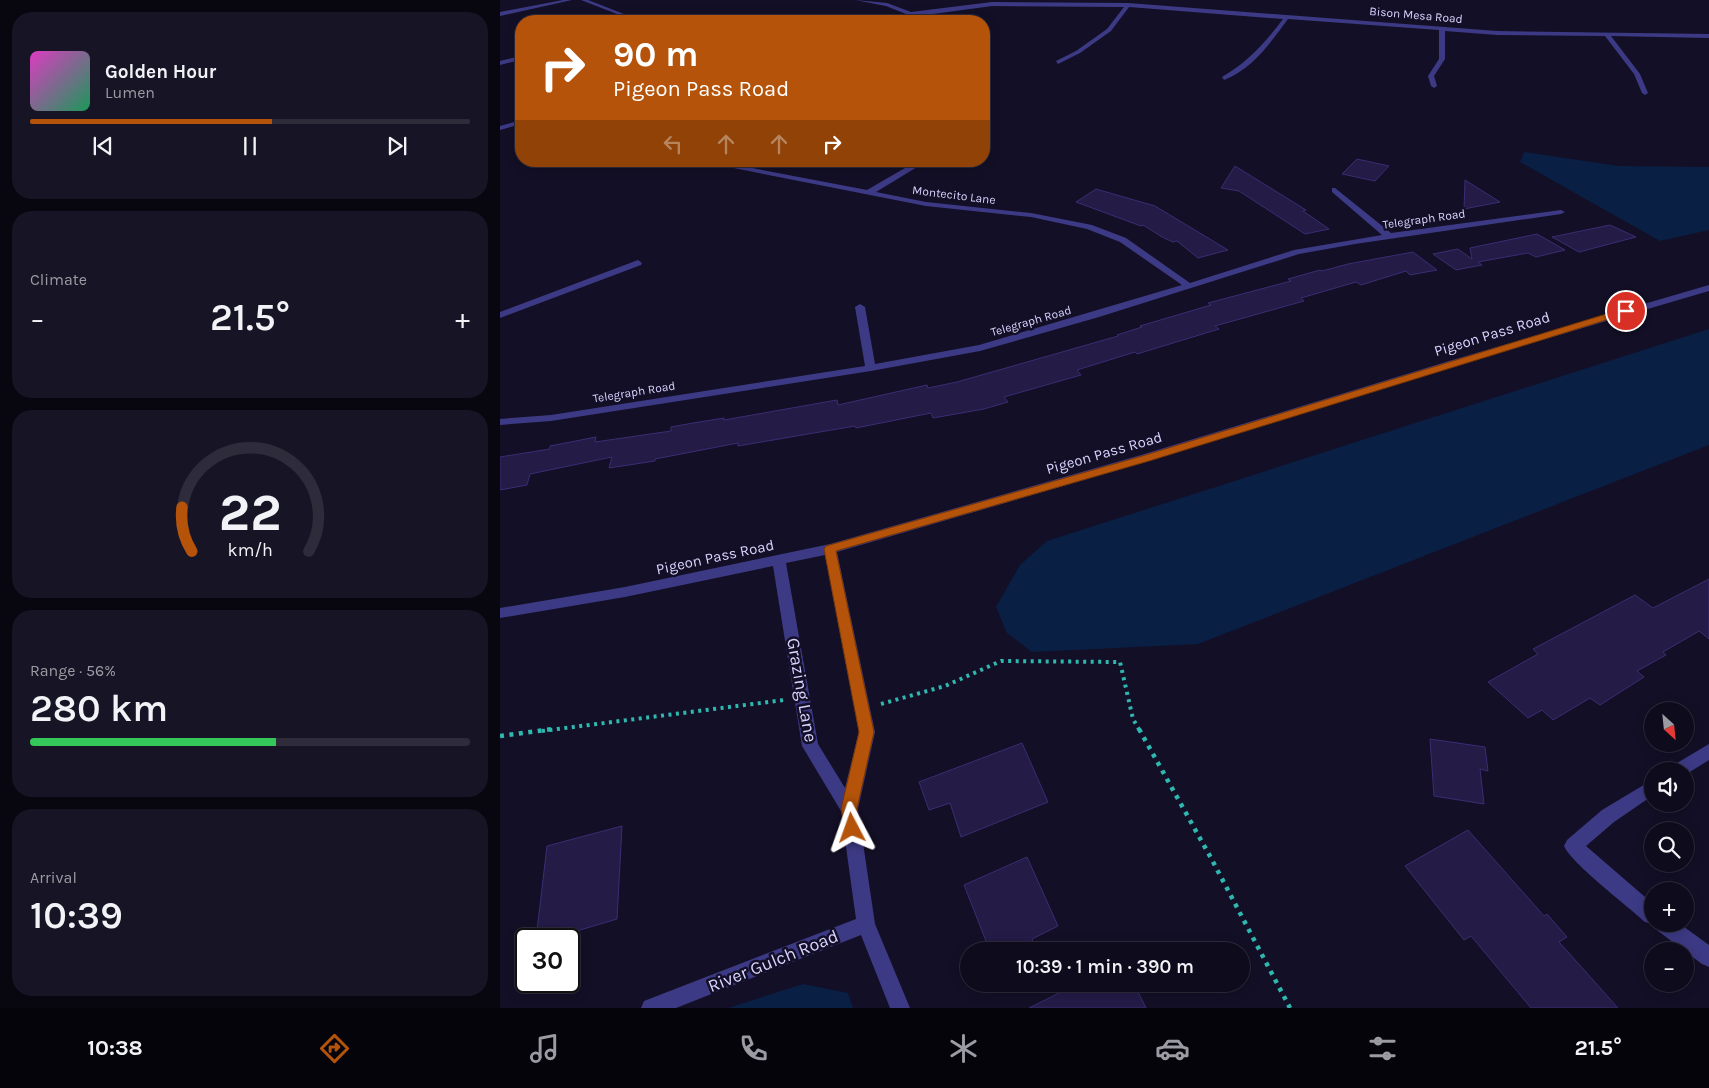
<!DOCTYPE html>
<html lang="en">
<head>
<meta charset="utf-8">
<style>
	:root { --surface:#0e0b1c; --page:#171425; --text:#f1f3f6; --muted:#9b9ba3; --line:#2e2b3b; --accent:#b45309 }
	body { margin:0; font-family:Karla,sans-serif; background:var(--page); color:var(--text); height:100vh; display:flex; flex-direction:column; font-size:19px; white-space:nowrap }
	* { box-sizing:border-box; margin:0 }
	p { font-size:16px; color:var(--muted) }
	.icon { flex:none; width:28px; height:28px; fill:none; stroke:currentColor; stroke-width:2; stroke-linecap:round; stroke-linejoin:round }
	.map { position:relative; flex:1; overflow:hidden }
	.panel { display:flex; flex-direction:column; gap:12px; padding:12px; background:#08060f; width:500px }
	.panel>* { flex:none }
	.top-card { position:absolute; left:15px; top:15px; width:475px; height:152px; border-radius:20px; box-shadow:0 2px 12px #0003,0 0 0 1px var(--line); background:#b45309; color:#fff; overflow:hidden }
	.needle { width:32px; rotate:153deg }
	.controls { position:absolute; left:1144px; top:702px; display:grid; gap:10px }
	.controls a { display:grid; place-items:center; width:50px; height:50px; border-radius:50%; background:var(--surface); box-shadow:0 2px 12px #0003,0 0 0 1px var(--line); font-size:25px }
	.speed { position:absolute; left:15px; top:928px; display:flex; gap:10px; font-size:25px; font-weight:700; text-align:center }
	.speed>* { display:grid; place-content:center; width:65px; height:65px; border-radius:50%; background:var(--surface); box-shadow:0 2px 12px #0003,0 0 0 1px var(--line); line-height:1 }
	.speed .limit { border:2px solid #111; border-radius:8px; background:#fff; color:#111 }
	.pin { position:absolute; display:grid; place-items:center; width:42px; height:42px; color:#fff; margin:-21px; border:2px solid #fff; border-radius:50%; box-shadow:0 1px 5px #0007 }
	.me { position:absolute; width:55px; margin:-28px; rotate:356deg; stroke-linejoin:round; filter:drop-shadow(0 0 4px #0008) }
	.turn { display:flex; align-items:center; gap:18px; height:105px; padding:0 15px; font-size:22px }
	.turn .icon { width:65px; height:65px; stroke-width:2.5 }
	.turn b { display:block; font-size:35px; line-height:42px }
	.lanes { display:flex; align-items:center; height:48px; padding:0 15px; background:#0003; justify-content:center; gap:25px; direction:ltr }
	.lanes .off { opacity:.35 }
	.big { font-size:38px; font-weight:600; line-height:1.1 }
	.panel .widget { flex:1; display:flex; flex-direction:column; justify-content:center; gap:8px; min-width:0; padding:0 18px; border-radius:20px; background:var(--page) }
	.panel .dial { align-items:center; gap:0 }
	.dial svg { height:130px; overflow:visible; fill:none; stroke:var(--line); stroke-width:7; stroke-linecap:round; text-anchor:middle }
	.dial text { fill:var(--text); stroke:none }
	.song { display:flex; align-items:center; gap:15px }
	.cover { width:60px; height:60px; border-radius:8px; background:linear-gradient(135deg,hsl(310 70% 55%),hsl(150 70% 35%)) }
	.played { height:5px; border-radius:2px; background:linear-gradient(90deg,var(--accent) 55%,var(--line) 55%) }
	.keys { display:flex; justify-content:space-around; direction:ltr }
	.heat { display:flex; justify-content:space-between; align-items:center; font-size:28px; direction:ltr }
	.charge { height:8px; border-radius:4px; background:linear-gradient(90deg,#34c759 56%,var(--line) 0) }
	.trip { position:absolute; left:460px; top:942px; width:290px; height:50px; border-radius:25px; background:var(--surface); box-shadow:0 2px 12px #0003,0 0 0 1px var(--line); font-weight:600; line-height:50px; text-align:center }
	.menu { display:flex; height:80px; justify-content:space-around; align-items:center; background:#06040b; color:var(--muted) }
	.menu .icon { width:35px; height:35px }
	.menu .active { color:var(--accent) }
	.menu b { font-size:22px; color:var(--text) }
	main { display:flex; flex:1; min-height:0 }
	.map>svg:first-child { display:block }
	.water { fill:#0a1f44 }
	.building { fill:#241b47; stroke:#3b2d73 }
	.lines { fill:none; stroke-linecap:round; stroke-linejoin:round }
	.path-far1 { stroke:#2fb8b0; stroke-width:4; stroke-dasharray:3 4.5; stroke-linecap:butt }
	.path { stroke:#2fb8b0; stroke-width:4.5; stroke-dasharray:4 5.5; stroke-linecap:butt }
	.minor { fill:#3d3a85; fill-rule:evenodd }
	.route { fill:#b45309; stroke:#753606 }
	.labels { text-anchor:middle; stroke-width:5; stroke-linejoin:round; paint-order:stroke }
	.far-street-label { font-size:12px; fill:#d9d4ff; stroke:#130f26 }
	.street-label { font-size:15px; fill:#d9d4ff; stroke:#130f26 }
	.near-street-label { font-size:18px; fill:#d9d4ff; stroke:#130f26 }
</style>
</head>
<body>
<main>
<section class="panel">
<div class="widget">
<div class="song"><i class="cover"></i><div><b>Golden Hour</b><p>Lumen</p></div></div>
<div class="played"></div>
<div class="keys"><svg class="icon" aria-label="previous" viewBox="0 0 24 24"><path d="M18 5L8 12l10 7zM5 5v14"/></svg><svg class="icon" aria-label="pause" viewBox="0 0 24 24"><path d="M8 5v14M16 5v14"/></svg><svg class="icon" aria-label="next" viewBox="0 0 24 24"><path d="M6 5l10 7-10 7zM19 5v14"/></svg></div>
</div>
<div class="widget"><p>Climate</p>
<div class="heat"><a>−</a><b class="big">21.5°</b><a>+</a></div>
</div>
<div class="widget dial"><svg viewBox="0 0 100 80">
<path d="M14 69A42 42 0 1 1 86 69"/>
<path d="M14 69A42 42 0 0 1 8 42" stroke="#b45309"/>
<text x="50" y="56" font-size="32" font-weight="700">22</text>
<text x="50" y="72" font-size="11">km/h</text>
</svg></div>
<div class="widget"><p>Range · 56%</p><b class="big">280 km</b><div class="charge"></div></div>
<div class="widget"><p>Arrival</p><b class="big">10:39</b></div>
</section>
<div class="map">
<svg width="1209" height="1008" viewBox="0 0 1209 1008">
	<rect width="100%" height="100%" fill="#130f26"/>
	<g class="water">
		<polygon points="1024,152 1119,166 1209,167 1209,230 1160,241 1020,162"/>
		<polygon points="1209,329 1209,445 698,644 532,652 507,633 496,607 520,565 547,541"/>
		<polygon points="303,984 348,993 353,1008 228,1008"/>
	</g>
	<g class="building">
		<polygon points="857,159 889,166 875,181 842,174"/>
		<polygon points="735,166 806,210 803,211 829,229 805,234 739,191 721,188"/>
		<polygon points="965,180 1000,202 964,209"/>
		<polygon points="596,189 655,206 728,250 698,258 677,241 673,242 662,237 643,225 641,226 576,202"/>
		<polygon points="1110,225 1136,237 1079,252 1052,237"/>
		<polygon points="1037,234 1065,250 1036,257 1028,253 978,262 982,265 956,270 933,254 958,249 972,259 970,248"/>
		<polygon points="913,252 937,270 910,275 906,271 861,285 856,282 801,298 804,301 715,326 719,329 637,354 635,352 577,370 581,375 504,397 508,402 484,409 433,418 431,413 356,428 355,426 238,446 238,443 155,459 155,461 109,468 112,457 30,474 27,485 0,490 0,457 50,449 50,446 96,437 95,442 171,431 171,427 193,423 224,418 224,420 337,400 338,405 427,385 428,388 457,382 618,336 617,335 642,327 640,326 711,305 708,303 791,281 788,279 820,270 822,271 848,264"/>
		<polygon points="1209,579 1209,639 1199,631 1163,652 1166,655 1137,671 1144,677 1100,705 1090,698 1053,720 1042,710 1028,718 988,682 1038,654 1033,649 1135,595 1153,608"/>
		<polygon points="930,739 985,747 988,771 980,769 984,804 934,796"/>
		<polygon points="522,743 548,802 461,837 450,803 429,810 419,782"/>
		<polygon points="122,826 117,919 50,939 36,939 47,846"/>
		<polygon points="968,830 1044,916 1047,914 1067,937 1059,942 1118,1008 1031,1008 971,936 964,940 905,866"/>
		<polygon points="527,857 558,926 532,939 537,951 490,951 464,885"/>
		<polygon points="577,984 634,984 646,1008 529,1008"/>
	</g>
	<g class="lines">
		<g class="path-far1">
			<polyline points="381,704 445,686 501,661 620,662 633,719 640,731"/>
			<polyline points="42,731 284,700"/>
		</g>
		<g class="path">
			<polyline points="639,729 711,858 790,1008"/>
			<polyline points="0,736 52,729"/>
		</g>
		<g class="minor">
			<polygon points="63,0 72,0 0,16 0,12"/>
			<polygon points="81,0 88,0 142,21 135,21"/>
			<path d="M355,0L387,3L411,12L492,2L628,3L997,31L1209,34V38L1111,36L1140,74L1148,93L1145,95L1142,93L1134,74L1105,36L997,35L945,31V59L934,76L937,86L934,88L931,86L928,76L939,59V30L788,19C770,43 753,69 724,80L722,77C748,62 765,43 783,19L629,7L611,31L580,53L558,64L556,61L576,51L607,29L624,7L492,6L382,21L406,14L386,6Z"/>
			<polygon points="21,56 21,60 0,65 0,61"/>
			<polygon points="21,120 21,124 0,130 0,126"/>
			<polygon points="198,161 215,161 367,190 417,161 427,161 376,192 426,202 531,213 592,225 626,238 690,283 794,250 882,235 832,192 832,188 835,188 891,233 1061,210 1065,212 1061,214 855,244 799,254 599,317 480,351 371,371 51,421 0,425 0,419 51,415 365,366 355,307 360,304 365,307 375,364 479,345 682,285 620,242 587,229 531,217 426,206"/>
			<polygon points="138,260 142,263 141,265 0,318 0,312"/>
			<path d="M1209,285V291L957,365L649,461L337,552L375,732L358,809L375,924L410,1008H390L361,935L176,1008H141L144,1001L356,919L341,811L302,746L273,566L125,597L0,618V608L125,587L330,544L641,455L949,361ZM325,555L359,732L345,788L318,744L286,563Z"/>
			<polygon points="1209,744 1209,760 1185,775 1185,771 1170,771 1172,766"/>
			<path d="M1152,780V796L1114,822L1086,846L1152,903V924L1145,922C1128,906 1072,864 1064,846L1067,840L1102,810Z"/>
			<polygon points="1156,924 1180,924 1209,945 1209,967 1202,964 1158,931"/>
		</g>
	</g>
	<polygon class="route" points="1126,308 1131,311 1129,313 649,461 336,551 374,732 357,809 360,828 358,833 352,836 346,833 341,809 359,732 324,549 326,546 642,456"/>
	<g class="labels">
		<g class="far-street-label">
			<text transform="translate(916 15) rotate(5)" y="4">Bison Mesa Road</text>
			<text transform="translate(454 195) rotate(7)" y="4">Montecito Lane</text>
			<text transform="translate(924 219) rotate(-8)" y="4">Telegraph Road</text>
			<text transform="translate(531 321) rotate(-16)" y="4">Telegraph Road</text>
			<text transform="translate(134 392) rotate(-9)" y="4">Telegraph Road</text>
		</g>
		<g class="street-label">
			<text transform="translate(992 334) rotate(-17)" y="5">Pigeon Pass Road</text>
			<text transform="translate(604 453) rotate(-16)" y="5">Pigeon Pass Road</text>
			<text transform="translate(215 557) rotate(-12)" y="5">Pigeon Pass Road</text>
		</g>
		<g class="near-street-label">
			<text transform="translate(302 690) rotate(80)" y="6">Grazing Lane</text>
			<text transform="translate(273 961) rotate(-22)" y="6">River Gulch Road</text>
		</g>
	</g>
</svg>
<div class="controls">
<a><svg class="needle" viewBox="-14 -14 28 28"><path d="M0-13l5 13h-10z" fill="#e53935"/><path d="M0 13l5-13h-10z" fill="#9b9ba3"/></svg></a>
<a><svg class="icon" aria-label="sound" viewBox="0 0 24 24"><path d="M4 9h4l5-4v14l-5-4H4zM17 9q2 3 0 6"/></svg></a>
<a><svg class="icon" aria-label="search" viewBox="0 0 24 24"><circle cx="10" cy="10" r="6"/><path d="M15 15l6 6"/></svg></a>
<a>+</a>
<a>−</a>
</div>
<div class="speed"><div class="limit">30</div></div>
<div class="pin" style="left:1126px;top:311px;background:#d93025"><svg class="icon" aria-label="arrive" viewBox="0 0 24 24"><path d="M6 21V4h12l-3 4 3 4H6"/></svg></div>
<svg class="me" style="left:352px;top:828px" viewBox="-20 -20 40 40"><path d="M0-17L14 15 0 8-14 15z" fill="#b45309" stroke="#fff" stroke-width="4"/></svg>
<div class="trip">10:39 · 1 min · 390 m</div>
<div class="top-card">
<div class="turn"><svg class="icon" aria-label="right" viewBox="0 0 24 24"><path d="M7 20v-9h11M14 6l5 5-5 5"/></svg><div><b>90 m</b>Pigeon Pass Road</div></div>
<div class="lanes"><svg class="icon off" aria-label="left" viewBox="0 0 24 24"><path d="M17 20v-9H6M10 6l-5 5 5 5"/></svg><svg class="icon off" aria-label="ahead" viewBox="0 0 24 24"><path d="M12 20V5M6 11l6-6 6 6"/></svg><svg class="icon off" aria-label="ahead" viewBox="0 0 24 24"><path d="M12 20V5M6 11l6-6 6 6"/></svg><svg class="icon" aria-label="right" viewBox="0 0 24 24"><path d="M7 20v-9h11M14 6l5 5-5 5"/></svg></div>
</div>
</div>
</main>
<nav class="menu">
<b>10:38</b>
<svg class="icon active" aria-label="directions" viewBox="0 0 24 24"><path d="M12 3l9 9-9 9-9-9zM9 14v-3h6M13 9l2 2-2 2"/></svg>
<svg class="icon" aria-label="music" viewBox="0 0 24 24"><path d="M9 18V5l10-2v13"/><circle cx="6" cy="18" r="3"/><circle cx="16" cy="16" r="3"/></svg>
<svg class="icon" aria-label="phone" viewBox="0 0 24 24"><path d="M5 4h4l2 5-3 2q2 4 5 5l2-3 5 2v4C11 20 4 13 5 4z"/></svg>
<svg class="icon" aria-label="climate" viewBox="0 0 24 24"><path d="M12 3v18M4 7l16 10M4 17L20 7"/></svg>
<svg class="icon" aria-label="car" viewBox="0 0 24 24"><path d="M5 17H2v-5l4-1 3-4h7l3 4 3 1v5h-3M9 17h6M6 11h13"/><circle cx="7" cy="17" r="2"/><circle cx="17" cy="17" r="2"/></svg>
<svg class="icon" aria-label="filters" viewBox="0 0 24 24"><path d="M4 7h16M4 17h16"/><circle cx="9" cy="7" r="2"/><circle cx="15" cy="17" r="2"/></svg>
<b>21.5°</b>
</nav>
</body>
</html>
